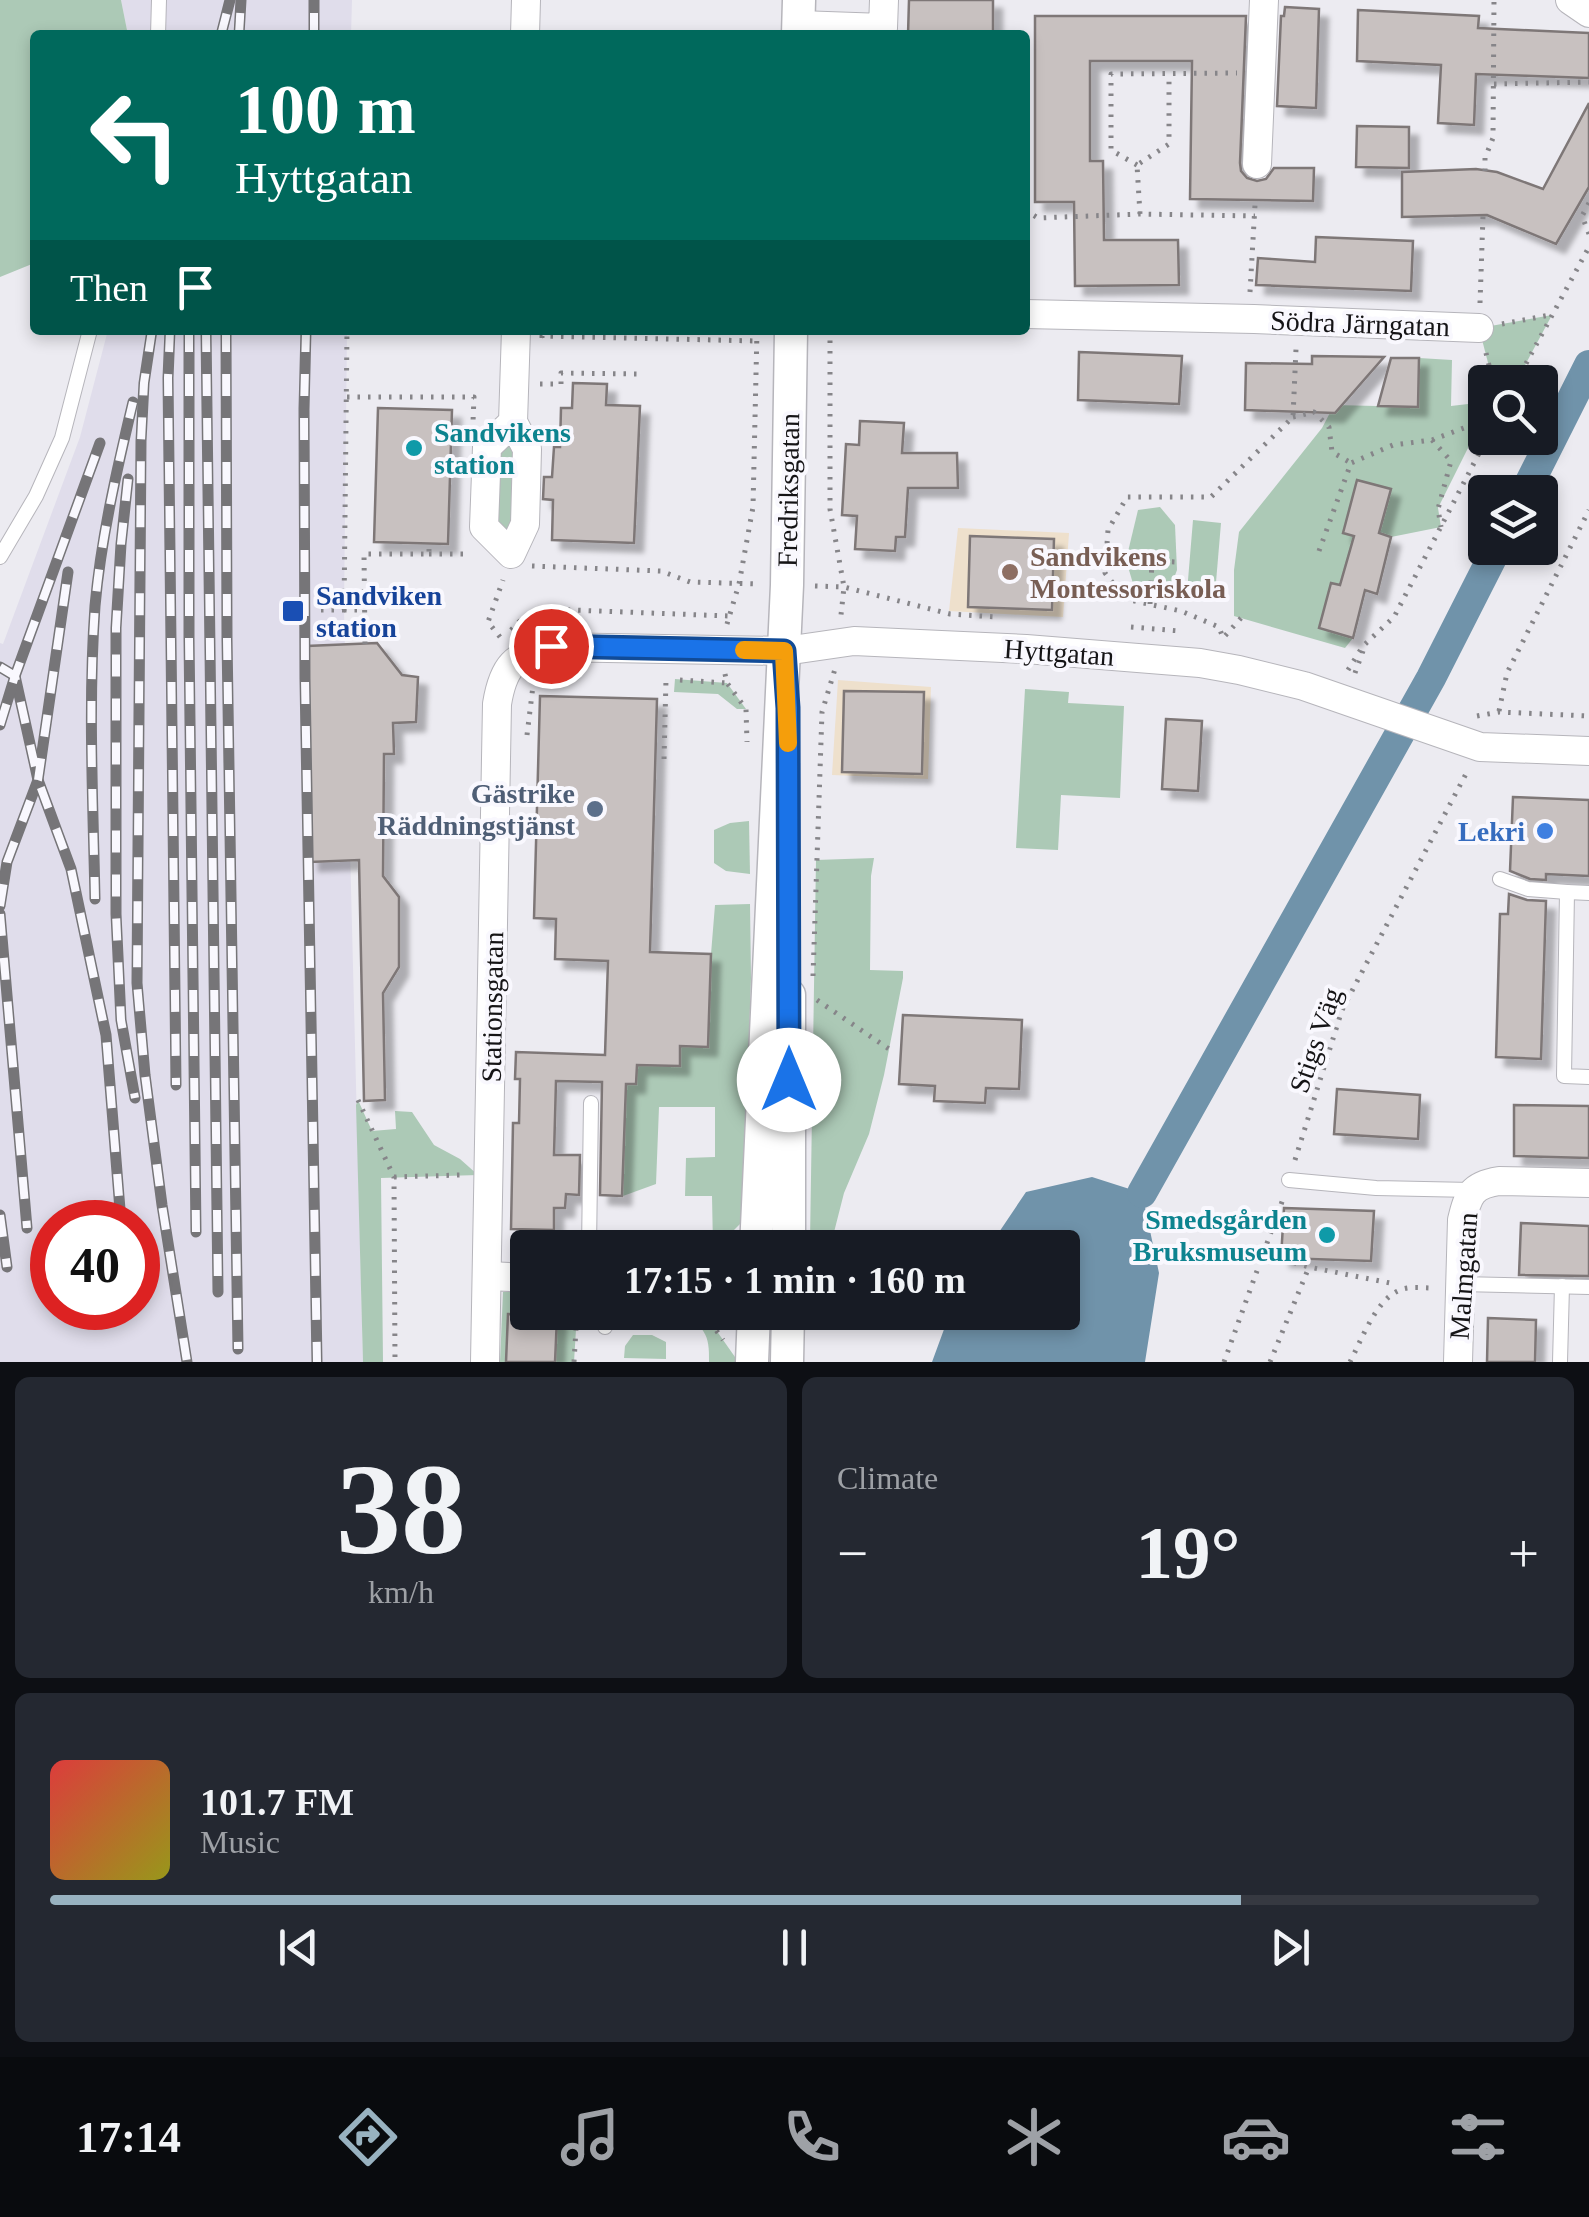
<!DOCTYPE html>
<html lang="en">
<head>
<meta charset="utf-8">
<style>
	:root { --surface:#171b24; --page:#242831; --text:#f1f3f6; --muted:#9ea1a6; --line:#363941; --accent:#98b2c0 }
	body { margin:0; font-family:"Times New Roman",serif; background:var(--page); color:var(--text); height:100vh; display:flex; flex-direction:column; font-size:38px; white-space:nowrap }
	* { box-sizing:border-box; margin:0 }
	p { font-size:32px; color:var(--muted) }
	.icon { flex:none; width:55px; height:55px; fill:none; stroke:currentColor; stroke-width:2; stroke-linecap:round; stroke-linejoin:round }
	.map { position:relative; height:1362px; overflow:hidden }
	.side { display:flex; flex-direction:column; gap:15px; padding:15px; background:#0d0f14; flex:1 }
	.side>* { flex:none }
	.banner { position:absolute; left:30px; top:30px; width:1000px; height:305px; border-radius:10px; box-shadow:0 5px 15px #0003; background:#00695c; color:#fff; overflow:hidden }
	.fabs { position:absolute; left:1468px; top:365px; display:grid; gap:20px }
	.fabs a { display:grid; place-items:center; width:90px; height:90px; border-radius:10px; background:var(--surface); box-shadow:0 5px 15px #0003; font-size:50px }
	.speed { position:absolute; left:30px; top:1200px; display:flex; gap:20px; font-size:50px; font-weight:700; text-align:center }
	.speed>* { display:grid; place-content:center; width:130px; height:130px; border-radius:50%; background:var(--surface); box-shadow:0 5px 15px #0003; line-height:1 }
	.speed .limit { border:15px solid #d22; background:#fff; color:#111 }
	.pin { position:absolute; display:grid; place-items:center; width:85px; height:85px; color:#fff; margin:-42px; border:5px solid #fff; border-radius:50%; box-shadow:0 2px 10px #0007 }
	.me { position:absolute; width:110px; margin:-55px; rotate:0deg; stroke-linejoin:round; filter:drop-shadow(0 0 8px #0008) }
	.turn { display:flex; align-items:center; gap:35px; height:210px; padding:0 40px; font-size:45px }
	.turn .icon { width:130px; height:130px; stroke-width:2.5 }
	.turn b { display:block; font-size:70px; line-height:85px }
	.then { display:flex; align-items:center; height:95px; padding:0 40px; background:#0003; gap:20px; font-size:38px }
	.big { font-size:75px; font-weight:600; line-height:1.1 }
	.side .card { flex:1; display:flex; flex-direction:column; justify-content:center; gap:15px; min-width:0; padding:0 35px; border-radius:15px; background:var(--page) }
	.side .dial { align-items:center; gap:0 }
	.dial b { font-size:130px; line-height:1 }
	.song { display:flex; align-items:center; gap:30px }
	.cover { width:120px; height:120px; border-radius:15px; background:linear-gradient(135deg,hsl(0 70% 55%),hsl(60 70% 35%)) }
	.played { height:10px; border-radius:5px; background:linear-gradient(90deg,var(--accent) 80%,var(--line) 80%) }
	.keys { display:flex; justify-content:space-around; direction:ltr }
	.heat { display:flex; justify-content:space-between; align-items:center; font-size:55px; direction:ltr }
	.side .tiles { flex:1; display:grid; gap:15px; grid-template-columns:1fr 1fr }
	.card:last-child { grid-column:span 2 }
	.trip { position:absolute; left:510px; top:1230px; width:570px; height:100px; border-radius:10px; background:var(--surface); box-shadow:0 5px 15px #0003; font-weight:600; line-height:100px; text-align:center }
	.tab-bar { display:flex; height:160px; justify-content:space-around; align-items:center; background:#090b0e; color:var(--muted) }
	.tab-bar .icon { width:70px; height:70px }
	.tab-bar .current { color:var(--accent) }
	.tab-bar b { font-size:45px; color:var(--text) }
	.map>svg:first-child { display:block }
	.built { fill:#e0ddeb; fill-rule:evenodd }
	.education { fill:#eee0cc }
	.green { fill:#acc9b6 }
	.water { fill:#7093aa }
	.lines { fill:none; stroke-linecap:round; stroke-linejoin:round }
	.canal { stroke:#7093aa; stroke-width:30 }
	.building { fill:#c8c1c0; stroke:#7e7777; stroke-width:2.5; filter:url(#shadow) }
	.service-casing { stroke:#b6b5bb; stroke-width:16 }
	.minor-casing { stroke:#b6b5bb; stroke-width:30 }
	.tertiary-casing { stroke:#b6b5bb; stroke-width:35 }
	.path { stroke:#868589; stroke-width:5; stroke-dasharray:2.5 8; stroke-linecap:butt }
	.service { stroke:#fff; stroke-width:14 }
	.minor { stroke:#fff; stroke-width:28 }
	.tertiary { stroke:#fff; stroke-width:32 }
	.rail-casing { stroke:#767578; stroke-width:11 }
	.rail { stroke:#f9f8fe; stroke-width:8; stroke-dasharray:22; stroke-linecap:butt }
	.route-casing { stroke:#114b97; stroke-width:25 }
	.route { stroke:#1a73e8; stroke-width:18 }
	.slow { stroke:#f59e0b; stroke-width:18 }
	.culture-dot { fill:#0f9aa8; stroke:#f9f8fe; stroke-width:4 }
	.education-dot { fill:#8d6e63; stroke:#f9f8fe; stroke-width:4 }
	.transit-dot { fill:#1a4fb4; stroke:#f9f8fe; stroke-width:4 }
	.service-dot { fill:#5c6f8a; stroke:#f9f8fe; stroke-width:4 }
	.shop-dot { fill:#3f7fe0; stroke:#f9f8fe; stroke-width:4 }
	.labels { text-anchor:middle; stroke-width:8; stroke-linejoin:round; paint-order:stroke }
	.street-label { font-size:28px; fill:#151416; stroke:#f9f8fe }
	.culture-label { font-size:28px; font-weight:bold; fill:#0d838f; stroke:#f9f8fe; text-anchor:start }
	.education-label { font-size:28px; font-weight:bold; fill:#785e54; stroke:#f9f8fe; text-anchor:start }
	.transit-label { font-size:28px; font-weight:bold; fill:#164399; stroke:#f9f8fe; text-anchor:start }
	.service-label { font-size:28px; font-weight:bold; fill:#4e5e75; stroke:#f9f8fe; text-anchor:end }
	.shop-label { font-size:28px; font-weight:bold; fill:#366cbe; stroke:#f9f8fe; text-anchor:end }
</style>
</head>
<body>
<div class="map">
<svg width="1589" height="1362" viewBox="0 0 1589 1362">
	<defs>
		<filter id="shadow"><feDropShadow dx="9" dy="9" stdDeviation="2.5" flood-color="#0004"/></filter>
	</defs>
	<rect width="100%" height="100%" fill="#ecebf1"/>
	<g class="built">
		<polygon points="121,0 352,0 351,35 128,35"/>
		<path d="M108,330H347L344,610L363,1362H0V643L3,644L80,437ZM52,1222H138V1308H52Z"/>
	</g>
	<g class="education">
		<polygon points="958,528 1069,533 1063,617 949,611"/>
		<polygon points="838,680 931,687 928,779 832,775"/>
	</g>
	<g class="green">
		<polygon points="0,0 121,0 128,35 35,35 35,259 32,264 0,277"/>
		<polygon points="1552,315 1516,382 1493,382 1479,328"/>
		<polygon points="1419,358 1452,360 1451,406 1485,402 1481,422 1438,508 1441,527 1391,537 1377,594 1365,591 1353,638 1345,648 1234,616 1234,570 1239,532 1322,428 1334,405 1418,407"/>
		<polygon points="513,422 527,449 511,554 484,527 485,487"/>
		<polygon points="1160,507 1175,525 1177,570 1169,591 1149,595 1134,587 1126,560 1138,510"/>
		<polygon points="1193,520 1221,523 1215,594 1187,592"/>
		<polygon points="675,679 727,683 746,709 737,709 718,694 674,692"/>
		<polygon points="1025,689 1069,692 1068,703 1124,706 1120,798 1061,795 1058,850 1016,848"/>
		<polygon points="749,821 750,874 726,871 714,863 714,830 730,823"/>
		<polygon points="874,858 871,876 870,970 903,971 903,978 884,1075 869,1134 844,1193 832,1240 810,1241 816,860"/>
		<polygon points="750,904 751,978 743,1221 717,1247 713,1247 712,1196 685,1196 686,1158 715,1157 715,1107 659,1107 656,1184 623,1196 626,1084 637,1065 679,1066 680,1046 708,1047 711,954 715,905"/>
		<polygon points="358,1100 372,1131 396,1129 395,1111 412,1112 434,1145 460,1159 478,1175 381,1178 383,1362 363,1362 356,1105"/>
		<polygon points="503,1292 527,1292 528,1312 577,1313 574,1362 500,1362"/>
		<path d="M680,1313H709V1320L735,1357V1362H709C710,1334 704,1326 680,1313Z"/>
		<polygon points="633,1335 652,1335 666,1342 666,1359 624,1358 625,1346"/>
	</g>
	<polygon class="water" points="1092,1177 1142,1193 1159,1273 1145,1362 932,1362 950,1313 1062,1312 1062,1248 989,1247 1026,1192"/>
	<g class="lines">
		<g class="canal">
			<polyline points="1525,492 1589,365"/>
			<polyline points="1142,1193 1431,678 1497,548"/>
		</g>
	</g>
	<g class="building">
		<polygon points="909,0 993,0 993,35 908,35"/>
		<polygon points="1285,7 1319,9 1316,108 1277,106 1281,16 1284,16"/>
		<polygon points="1358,10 1479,16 1478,28 1589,33 1589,78 1476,74 1474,125 1438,123 1441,65 1357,61"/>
		<polygon points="1035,16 1246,16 1240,163 1241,171 1247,178 1257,181 1266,179 1274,168 1314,168 1313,201 1190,199 1192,61 1090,61 1090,161 1103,161 1104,240 1178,240 1179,285 1075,286 1074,202 1035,202"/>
		<polygon points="1589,103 1589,187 1556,244 1487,215 1402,217 1402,172 1476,169 1497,172 1543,189"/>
		<polygon points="1357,126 1409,127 1409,168 1356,167"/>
		<polygon points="1316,237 1413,241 1411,291 1256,285 1258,258 1315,262"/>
		<polygon points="1079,352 1182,356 1179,404 1078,400"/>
		<polygon points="1312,356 1384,357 1335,413 1245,410 1246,363 1312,364"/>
		<polygon points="1391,358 1419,358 1418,407 1378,406"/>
		<polygon points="573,383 607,384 606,405 640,406 634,543 552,540 553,500 543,499 544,477 552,477 554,447 560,447 561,408 572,408"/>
		<polygon points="378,408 452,410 448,544 374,542"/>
		<polygon points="860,421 904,423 902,453 957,453 958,488 908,488 905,537 896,537 895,551 855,549 857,516 842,515 846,444 859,445"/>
		<polygon points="1357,480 1391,489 1379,533 1391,537 1377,594 1365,590 1353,638 1319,628 1331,583 1340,585 1354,536 1343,533"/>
		<polygon points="970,536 1054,539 1052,610 968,607"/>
		<polygon points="377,643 402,675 418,677 416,722 393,723 394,754 384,754 383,876 399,897 399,967 383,993 385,1100 364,1101 359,860 310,862 307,646"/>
		<polygon points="844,691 924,692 922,774 842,772"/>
		<polygon points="540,696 657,699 650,952 711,954 708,1047 680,1046 680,1066 637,1065 636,1084 626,1084 622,1196 600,1195 602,1082 556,1081 554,1155 580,1155 579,1195 566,1194 565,1208 554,1208 554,1230 511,1229 513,1123 519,1123 520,1079 515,1079 516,1052 605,1055 608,961 555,959 556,919 534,918"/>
		<polygon points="1166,719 1202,721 1198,791 1162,789"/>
		<polygon points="1513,797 1589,800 1589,876 1546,874 1546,880 1530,879 1510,871"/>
		<polygon points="1509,894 1527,900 1546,901 1541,1059 1496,1057 1500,914 1508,914"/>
		<polygon points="903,1015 1022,1020 1019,1089 986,1088 985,1103 934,1101 935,1086 899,1084"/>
		<polygon points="1337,1089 1420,1095 1418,1139 1334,1134"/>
		<polygon points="1514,1105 1589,1106 1589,1158 1514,1156"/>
		<polygon points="1284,1208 1374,1211 1371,1261 1281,1258"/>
		<polygon points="1521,1223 1589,1226 1589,1276 1519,1275"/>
		<polygon points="508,1314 557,1317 555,1362 506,1362"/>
		<polygon points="1488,1318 1536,1320 1535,1362 1487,1362"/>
	</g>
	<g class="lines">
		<defs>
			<g id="service">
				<polyline points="158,35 159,0"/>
				<polyline points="0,557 36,496 62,438 90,330"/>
				<polyline points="1500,879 1528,889 1567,892 1564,1076 1589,1077"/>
				<polyline points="1567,892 1589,893"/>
				<polyline points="1289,1180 1376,1188 1472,1190"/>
				<polyline points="589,1248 591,1103"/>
				<polyline points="1460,1284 1589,1287"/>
				<polyline points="605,1327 605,1312"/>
				<polyline points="1560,1362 1562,1286"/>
			</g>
			<g id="minor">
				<polyline points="1570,0 1589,13"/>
				<polyline points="799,25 883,28 884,0"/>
				<polyline points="525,35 526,0"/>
				<polyline points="1257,164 1264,0"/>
				<polyline points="1025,314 1254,319 1479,328"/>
				<polyline points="513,422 487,447 484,527 511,554 525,524 526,488 527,449 513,422 516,330"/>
				<polyline points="488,1276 528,1278"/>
				<path d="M485,1362L497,704C503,667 514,654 551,647L785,651L854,641L1026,649L1200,663L1239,670L1304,686L1480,747L1589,751"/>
				<path d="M1458,1362L1462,1220C1468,1195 1472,1185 1499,1181L1589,1183"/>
			</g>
			<g id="tertiary">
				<polyline points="798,35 799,0"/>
				<polyline points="789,995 789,1248"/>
				<polyline points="756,1248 787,585 791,330"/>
				<polyline points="752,1362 754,1312"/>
				<polyline points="787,1362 788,1312"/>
			</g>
		</defs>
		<use href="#service" class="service-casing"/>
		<use href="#minor" class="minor-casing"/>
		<use href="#tertiary" class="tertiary-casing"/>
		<g class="path">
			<polyline points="1494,84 1589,82"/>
			<polyline points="1137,165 1111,150 1111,74 1237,73"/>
			<polyline points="1485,171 1485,158 1493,138 1494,0"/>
			<polyline points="1589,203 1582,216 1589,234"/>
			<polyline points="1025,210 1038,218 1140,214 1255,216"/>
			<polyline points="1140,214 1137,165 1169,144 1169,74"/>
			<polyline points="1250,292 1255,205"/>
			<polyline points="1480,303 1483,216"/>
			<polyline points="1502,324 1550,315"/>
			<polyline points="830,330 830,509 844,587 841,615"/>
			<polyline points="542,338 542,336 757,341"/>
			<polyline points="1486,353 1493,382"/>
			<polyline points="1516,382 1589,247"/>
			<polyline points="540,384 561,384 561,373 641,374"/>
			<polyline points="347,397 474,397 473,422"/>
			<polyline points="1293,417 1314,412 1329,427 1332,452 1351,463"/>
			<polyline points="1432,440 1451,461 1438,509 1441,527"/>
			<polyline points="1319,551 1351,463 1393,445 1432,440 1485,420"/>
			<polyline points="429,554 471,554"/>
			<polyline points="1126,560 1152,561"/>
			<polyline points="532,566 661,571 690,582 759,584"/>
			<polyline points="815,586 844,587 950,614 996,617"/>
			<polyline points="1150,604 1152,561 1177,562"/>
			<polyline points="321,610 344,610 347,330"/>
			<polyline points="344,610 364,610"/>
			<polyline points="1241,618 1223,638 1219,627 1181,611 1125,599 1105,573 1108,530 1127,497 1211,497 1293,417 1296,349"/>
			<polyline points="727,624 739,584 753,507 757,330"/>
			<polyline points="1131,627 1180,631"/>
			<polyline points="511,630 520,621 546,609 729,616"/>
			<polyline points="500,637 488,622 503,580"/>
			<polyline points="365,644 364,554 429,554 429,544"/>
			<polyline points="1348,670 1363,646 1394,617 1487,438"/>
			<polyline points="1355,673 1363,651"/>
			<polyline points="725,674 727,683 746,709 747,742"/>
			<polyline points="680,680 727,683"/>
			<polyline points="1499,711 1507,673 1589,510"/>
			<polyline points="1477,716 1499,712 1589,716"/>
			<polyline points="527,735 533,686"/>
			<polyline points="664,759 666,679"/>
			<polyline points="813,976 822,712 835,669"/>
			<polyline points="817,1000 889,1049"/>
			<polyline points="358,1100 394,1177 395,1362"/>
			<polyline points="1295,1160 1342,1010 1468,770"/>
			<polyline points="394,1177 461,1175"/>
			<polyline points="515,1237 540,1248"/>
			<polyline points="717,1248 728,1236"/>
			<polyline points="1264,1254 1309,1267 1390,1283"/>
			<polyline points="709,1312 709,1320 723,1340"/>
			<polyline points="574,1362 577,1312"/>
			<polyline points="1224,1362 1283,1199"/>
			<polyline points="1270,1362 1309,1267"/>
			<path d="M1350,1362C1361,1341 1376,1299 1400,1290C1410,1286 1422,1288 1432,1288"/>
		</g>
		<use href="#service" class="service"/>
		<use href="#minor" class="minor"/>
		<use href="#tertiary" class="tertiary"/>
		<defs>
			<g id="rail">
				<polyline points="221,35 230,0"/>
				<polyline points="239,35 241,0"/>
				<polyline points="314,35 314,0"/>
				<polyline points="152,330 144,383 141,441 137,983 145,1075 162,1205 187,1362"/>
				<polyline points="170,330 168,378 176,1085"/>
				<polyline points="189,330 189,638 196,1232"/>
				<polyline points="206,330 218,1292"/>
				<polyline points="226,330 227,639 238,1349"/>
				<polyline points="306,330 304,409 305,679 317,1362"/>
				<polyline points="128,479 121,544 116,628 116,914 121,1020 135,1098"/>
				<polyline points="0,667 15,676 38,780 71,869 106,1035 121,1222"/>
				<polyline points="0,725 15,676 100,443"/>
				<path d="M95,899C93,801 88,703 95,606C101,538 117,469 133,402"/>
				<polyline points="0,906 7,862 38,780 68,572"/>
				<polyline points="0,914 27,1228"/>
				<polyline points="0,1215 7,1267"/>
				<polyline points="127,1308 127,1309"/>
			</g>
		</defs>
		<use href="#rail" class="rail-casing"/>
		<use href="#rail" class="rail"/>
	</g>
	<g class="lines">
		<defs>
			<polyline id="route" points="551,646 784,651 788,708 789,1080"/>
		</defs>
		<use href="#route" class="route-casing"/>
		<use href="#route" class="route"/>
		<polyline class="slow" points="744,650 784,651 788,743"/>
	</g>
	<g class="culture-dot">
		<circle cx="414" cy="448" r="10"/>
		<circle cx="1327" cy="1235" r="10"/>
	</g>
	<circle class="education-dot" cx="1010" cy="572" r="10"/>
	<rect class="transit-dot" x="281" y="599" width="24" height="24" rx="5"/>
	<circle class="service-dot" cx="595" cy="809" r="10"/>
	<circle class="shop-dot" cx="1545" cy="831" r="10"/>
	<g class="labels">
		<g class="street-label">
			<text transform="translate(1360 323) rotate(2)" y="10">Södra Järngatan</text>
			<text transform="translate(788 490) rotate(-89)" y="10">Fredriksgatan</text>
			<text transform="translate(1059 652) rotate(4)" y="10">Hyttgatan</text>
			<text transform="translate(492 1007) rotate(-89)" y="10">Stationsgatan</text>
			<text transform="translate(1315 1040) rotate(-71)" y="10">Stigs Väg</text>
			<text transform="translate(1463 1276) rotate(-86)" y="10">Malmgatan</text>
		</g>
		<g class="culture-label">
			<text x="434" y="442">Sandvikens<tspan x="434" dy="32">station</tspan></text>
			<text x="1307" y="1229" text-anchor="end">Smedsgården<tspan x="1307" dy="32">Bruksmuseum</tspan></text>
		</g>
		<g class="education-label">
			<text x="1030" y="566">Sandvikens<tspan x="1030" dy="32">Montessoriskola</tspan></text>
		</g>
		<g class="transit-label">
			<text x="316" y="605">Sandviken<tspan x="316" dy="32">station</tspan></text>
		</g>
		<g class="service-label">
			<text x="575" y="803">Gästrike<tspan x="575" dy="32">Räddningstjänst</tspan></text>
		</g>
		<g class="shop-label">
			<text x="1525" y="841">Lekri</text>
		</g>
	</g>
</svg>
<div class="fabs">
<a><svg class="icon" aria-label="search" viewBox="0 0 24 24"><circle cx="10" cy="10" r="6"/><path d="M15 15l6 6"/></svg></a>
<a><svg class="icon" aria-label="layers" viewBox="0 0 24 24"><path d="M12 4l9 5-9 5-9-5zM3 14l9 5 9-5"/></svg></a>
</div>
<div class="speed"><div class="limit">40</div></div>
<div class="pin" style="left:551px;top:646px;background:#d93025"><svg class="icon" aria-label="arrive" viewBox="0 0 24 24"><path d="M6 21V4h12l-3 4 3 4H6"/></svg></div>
<svg class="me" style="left:789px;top:1080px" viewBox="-20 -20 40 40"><circle r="19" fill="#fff"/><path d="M0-13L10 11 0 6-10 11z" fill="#1a73e8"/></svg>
<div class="trip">17:15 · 1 min · 160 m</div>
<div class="banner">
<div class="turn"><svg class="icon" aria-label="left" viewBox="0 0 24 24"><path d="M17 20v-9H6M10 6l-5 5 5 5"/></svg><div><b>100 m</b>Hyttgatan</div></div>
<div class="then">Then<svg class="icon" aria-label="arrive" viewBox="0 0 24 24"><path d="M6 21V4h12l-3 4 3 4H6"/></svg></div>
</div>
</div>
<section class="side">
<div class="tiles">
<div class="card dial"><b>38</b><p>km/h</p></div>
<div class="card"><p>Climate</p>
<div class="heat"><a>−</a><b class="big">19°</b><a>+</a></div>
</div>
<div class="card">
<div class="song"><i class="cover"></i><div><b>101.7 FM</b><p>Music</p></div></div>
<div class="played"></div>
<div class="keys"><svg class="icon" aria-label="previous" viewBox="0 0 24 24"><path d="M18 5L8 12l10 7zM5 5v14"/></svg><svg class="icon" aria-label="pause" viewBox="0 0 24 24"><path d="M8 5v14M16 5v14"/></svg><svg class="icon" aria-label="next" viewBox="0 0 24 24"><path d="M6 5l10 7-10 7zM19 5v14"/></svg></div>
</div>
</div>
</section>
<nav class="tab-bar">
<b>17:14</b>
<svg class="icon current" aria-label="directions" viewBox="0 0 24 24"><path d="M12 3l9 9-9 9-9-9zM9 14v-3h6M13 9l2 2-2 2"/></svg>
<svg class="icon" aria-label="music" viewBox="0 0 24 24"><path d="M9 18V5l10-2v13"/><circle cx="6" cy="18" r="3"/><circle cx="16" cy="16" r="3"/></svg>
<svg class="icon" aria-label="phone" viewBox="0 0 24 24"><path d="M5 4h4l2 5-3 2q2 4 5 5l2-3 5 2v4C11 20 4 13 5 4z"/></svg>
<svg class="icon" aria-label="climate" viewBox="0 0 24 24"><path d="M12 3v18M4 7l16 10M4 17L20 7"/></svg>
<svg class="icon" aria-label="car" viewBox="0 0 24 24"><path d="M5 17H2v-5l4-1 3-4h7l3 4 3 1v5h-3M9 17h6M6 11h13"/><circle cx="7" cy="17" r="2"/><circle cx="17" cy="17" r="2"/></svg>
<svg class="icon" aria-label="filters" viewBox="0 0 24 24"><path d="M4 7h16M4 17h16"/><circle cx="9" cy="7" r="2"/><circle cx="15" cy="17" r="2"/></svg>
</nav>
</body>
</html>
